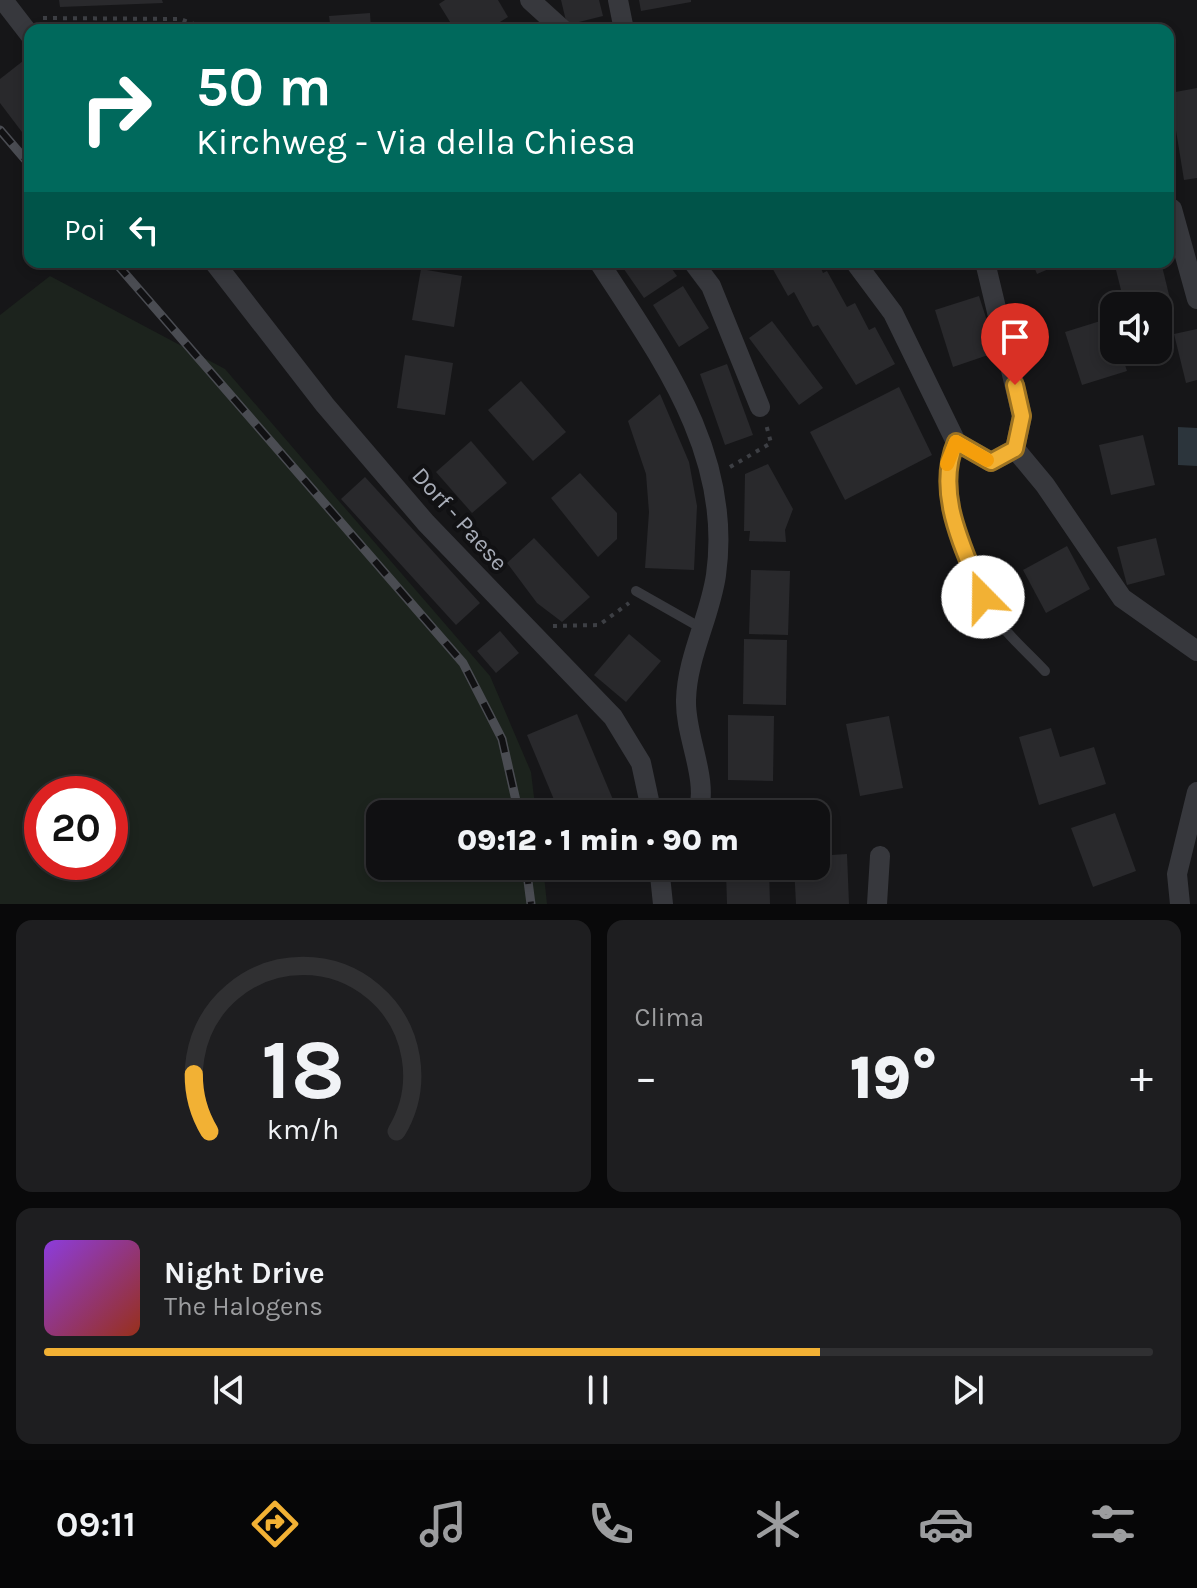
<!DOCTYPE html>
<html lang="it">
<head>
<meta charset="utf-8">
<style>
	:root { --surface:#101012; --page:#1e1e20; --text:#f1f3f6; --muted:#9c9d9f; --line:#303032; --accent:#f2b134 }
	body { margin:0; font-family:Karla,sans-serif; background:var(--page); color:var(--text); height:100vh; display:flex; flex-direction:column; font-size:30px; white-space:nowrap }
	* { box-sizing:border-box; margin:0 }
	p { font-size:26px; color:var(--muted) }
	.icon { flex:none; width:44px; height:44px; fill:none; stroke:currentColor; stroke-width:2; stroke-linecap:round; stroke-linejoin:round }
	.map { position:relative; height:904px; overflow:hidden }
	.panel { display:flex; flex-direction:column; gap:16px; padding:16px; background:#09090a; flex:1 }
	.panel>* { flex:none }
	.banner { position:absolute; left:24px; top:24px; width:1150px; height:244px; border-radius:16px; box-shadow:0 4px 12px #0003,0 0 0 2px var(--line); background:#00695c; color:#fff; overflow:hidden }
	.fabs { position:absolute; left:1100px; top:292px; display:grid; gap:16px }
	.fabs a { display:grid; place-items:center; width:72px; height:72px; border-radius:16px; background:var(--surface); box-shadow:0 4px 12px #0003,0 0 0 2px var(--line); font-size:40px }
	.speed { position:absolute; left:24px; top:776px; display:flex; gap:16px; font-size:40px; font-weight:700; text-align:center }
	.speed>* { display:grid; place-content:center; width:104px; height:104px; border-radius:50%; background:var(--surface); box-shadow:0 4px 12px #0003,0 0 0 2px var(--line); line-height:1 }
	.speed .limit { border:12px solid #d22; background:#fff; color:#111 }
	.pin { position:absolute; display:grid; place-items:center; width:68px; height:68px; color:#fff; margin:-82px -34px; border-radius:50% 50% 50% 0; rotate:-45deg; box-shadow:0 0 8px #0007 }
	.pin .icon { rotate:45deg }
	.me { position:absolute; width:88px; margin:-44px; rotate:338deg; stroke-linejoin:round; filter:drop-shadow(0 0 6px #0008) }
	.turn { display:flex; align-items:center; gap:28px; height:168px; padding:0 40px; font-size:36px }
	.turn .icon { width:104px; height:104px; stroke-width:2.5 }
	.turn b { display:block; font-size:56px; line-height:68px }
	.then { display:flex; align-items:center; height:76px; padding:0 40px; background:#0003; gap:16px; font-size:30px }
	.big { font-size:60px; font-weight:800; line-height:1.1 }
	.panel .tile { flex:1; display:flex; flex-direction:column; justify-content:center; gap:12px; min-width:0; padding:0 28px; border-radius:16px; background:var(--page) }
	.panel .dial { align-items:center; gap:0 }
	.dial svg { height:208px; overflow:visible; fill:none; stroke:var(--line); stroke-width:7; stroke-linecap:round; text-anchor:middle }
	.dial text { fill:var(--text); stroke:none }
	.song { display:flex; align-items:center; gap:24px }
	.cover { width:96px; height:96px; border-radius:12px; background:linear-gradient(135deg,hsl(270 70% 55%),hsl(10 70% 35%)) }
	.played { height:8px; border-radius:4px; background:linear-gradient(90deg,var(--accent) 70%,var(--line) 70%) }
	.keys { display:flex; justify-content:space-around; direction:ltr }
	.heat { display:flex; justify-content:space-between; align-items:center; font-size:44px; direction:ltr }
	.panel .tiles { flex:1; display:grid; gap:16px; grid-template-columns:1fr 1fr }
	.tile:last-child { grid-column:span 2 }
	.trip { position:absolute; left:366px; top:800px; width:464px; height:80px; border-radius:16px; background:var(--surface); box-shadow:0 4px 12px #0003,0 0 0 2px var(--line); font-weight:800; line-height:80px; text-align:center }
	.menu { display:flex; height:128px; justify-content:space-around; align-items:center; background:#060607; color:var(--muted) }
	.menu .icon { width:56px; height:56px }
	.menu .active { color:var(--accent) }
	.menu b { font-size:36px; color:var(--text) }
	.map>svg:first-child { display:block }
	.green { fill:#1c231d; fill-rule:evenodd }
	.water { fill:#2c353c }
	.building { fill:#29292c }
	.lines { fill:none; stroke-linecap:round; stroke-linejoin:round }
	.path { stroke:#3d3f44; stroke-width:4; stroke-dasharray:4 6; stroke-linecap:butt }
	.lane { stroke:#37383d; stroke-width:10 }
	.street { stroke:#37383d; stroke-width:20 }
	.rail-casing { stroke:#4a4c52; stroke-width:9 }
	.rail { stroke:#111113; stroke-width:6; stroke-dasharray:18; stroke-linecap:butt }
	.route-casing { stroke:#9d7322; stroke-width:20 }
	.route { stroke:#f2b134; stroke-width:14 }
	.slow { stroke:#f59e0b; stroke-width:14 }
	.labels { text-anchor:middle; stroke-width:8; stroke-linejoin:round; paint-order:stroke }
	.street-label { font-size:24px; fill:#a8adb8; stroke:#111113 }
</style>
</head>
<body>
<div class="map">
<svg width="1197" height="904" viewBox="0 0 1197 904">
	<rect width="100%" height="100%" fill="#161618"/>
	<path class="green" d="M50,276L225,369L490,676L531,772L536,814H380V866H543L547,904H0V315ZM42,794H110V862H42Z"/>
	<polygon class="water" points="1178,427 1197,428 1197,466 1178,465"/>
	<g class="building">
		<polygon points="59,0 162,0 163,3 60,7"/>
		<polygon points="445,0 498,0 508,17 487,30 455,30 439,4"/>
		<polygon points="561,0 599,0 603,16 567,25"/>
		<polygon points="639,0 691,0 691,2 641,11"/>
		<polygon points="370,13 371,30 331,30 329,16"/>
		<polygon points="23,61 30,70 30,127 22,132 0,103 0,79"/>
		<polygon points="1197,88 1197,178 1184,180 1170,93"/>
		<polygon points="619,262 667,262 677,276 644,298"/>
		<polygon points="774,262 818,262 823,273 827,271 847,307 855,303 869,330 875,327 895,364 856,385 818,325 813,327 794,292 788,296 770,264"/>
		<polygon points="1032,262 1065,262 1037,274"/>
		<polygon points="1114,262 1161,262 1171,303 1125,306"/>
		<polygon points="421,269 462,276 454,327 412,320"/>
		<polygon points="683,286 709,328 679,347 653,305"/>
		<polygon points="979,296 997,352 953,367 935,310"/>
		<polygon points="1110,318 1114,350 1120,350 1127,371 1082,385 1065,332"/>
		<polygon points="772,321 823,388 799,405 749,338"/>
		<polygon points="1197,329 1197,380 1186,383 1174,334"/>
		<polygon points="405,355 453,363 445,415 397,408"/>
		<polygon points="727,364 753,435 725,445 700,374"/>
		<polygon points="521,381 566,432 533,461 488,410"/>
		<polygon points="899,387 932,455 845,500 810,432"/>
		<polygon points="660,394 689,462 697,506 694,570 645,568 649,512 646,474 628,421"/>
		<polygon points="1143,435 1155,485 1111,495 1099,445"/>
		<polygon points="471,441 507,483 472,513 436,472"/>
		<polygon points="768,464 793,509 785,530 786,542 749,541 750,531 744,531 745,474"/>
		<polygon points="580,473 617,513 617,539 598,557 551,498"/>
		<polygon points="365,477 480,603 456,625 341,499"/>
		<polygon points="534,538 590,597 562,622 537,603 507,563"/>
		<polygon points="1156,538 1165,575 1127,585 1117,547"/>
		<polygon points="1067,546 1090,589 1046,613 1023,570"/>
		<polygon points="751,570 790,571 788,635 749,634"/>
		<polygon points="500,631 519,653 496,673 477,651"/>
		<polygon points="629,634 661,661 626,702 594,675"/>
		<polygon points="744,639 787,640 786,705 743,704"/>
		<polygon points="577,714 588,740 619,814 560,814 527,735"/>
		<polygon points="728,715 774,716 773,781 728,780"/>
		<polygon points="889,716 903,788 860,796 846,724"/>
		<polygon points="1051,728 1060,757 1094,747 1106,784 1039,805 1019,737"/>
		<polygon points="1115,813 1136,871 1093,887 1071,828"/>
		<polygon points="847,854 849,904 796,904 794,866 816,866 816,856"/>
		<polygon points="769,870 770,904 727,904 726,872"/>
	</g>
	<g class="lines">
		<g class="path">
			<polyline points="43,18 180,19 211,30"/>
			<polyline points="730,467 771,443 766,424"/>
			<polyline points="553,626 599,625 629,603"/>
		</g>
		<g class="lane">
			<path d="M956,442C953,450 948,458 947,465C941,511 975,591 1002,626C1015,642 1031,656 1045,671"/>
			<polyline points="636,591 703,629"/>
		</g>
		<g class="street">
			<polyline points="3,0 30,35"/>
			<polyline points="530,0 563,30"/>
			<polyline points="618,0 624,30"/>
			<polyline points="1172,209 1197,299"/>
			<polyline points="214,262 325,405 426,523 613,717 641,763 652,814"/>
			<path d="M599,262C661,358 733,454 716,575C710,617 687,657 686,700C685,737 709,778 698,814"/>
			<polyline points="693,262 711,286 760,407"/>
			<polyline points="855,262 893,313 956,442 991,462 1015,449 1045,485 1122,598 1197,651"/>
			<polyline points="985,262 1022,416 1015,449"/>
			<polyline points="659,866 663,904"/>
			<polyline points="877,904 880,856"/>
			<polyline points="1180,904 1177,874 1197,792"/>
		</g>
		<defs>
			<g id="rail">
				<polyline points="0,130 30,165"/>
				<polyline points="115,262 463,663 502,739 519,814"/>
				<polyline points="526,866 531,904"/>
			</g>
		</defs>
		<use href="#rail" class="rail-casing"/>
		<use href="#rail" class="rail"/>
	</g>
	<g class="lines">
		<defs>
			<path id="route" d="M983,597C964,548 934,494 956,442L991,462L1015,449L1022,416L1015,385"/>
		</defs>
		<use href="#route" class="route-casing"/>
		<use href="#route" class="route"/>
		<polyline class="slow" points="947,464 956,442 987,460"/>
	</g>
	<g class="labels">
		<g class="street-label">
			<text transform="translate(460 519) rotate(48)" y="8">Dorf - Paese</text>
		</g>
	</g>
</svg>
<div class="fabs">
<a><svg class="icon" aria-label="sound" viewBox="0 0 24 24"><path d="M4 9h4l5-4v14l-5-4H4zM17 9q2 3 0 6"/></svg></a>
</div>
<div class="speed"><div class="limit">20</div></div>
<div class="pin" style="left:1015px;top:385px;background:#d93025"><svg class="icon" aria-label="arrive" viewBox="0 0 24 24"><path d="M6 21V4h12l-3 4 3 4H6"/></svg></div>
<svg class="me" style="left:983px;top:597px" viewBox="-20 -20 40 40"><circle r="19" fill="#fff"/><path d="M0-13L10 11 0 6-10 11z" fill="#f2b134"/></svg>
<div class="trip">09:12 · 1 min · 90 m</div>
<div class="banner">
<div class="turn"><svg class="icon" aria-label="right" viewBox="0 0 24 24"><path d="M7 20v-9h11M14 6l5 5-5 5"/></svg><div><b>50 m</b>Kirchweg - Via della Chiesa</div></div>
<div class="then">Poi<svg class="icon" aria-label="left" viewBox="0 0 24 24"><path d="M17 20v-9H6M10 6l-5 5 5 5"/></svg></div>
</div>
</div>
<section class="panel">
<div class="tiles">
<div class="tile dial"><svg viewBox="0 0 100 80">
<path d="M14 69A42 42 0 1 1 86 69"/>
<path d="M14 69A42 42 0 0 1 8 47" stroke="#f2b134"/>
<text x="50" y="56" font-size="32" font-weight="700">18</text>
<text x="50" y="72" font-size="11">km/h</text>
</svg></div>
<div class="tile"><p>Clima</p>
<div class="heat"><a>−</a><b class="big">19°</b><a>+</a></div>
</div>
<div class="tile">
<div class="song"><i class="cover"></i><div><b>Night Drive</b><p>The Halogens</p></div></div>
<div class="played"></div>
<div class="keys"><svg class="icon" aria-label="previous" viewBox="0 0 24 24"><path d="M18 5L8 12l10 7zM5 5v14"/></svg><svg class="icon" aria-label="pause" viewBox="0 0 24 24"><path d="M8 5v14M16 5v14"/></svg><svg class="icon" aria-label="next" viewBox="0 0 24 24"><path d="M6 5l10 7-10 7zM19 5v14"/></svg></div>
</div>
</div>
</section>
<nav class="menu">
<b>09:11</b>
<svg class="icon active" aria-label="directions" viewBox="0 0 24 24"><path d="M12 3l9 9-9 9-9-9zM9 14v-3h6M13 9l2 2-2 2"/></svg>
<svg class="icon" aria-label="music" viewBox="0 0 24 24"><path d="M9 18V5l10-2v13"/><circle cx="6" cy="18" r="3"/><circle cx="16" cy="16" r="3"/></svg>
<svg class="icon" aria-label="phone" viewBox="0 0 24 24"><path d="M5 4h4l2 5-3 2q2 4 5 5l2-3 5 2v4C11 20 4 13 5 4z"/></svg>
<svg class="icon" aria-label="climate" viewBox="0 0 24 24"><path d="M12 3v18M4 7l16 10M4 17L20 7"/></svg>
<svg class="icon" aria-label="car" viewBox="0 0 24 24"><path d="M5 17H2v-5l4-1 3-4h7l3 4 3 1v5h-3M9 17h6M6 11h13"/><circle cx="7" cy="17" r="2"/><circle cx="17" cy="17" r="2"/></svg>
<svg class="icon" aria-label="filters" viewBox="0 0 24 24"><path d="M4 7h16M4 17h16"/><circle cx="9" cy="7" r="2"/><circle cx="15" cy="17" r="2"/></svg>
</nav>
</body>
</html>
